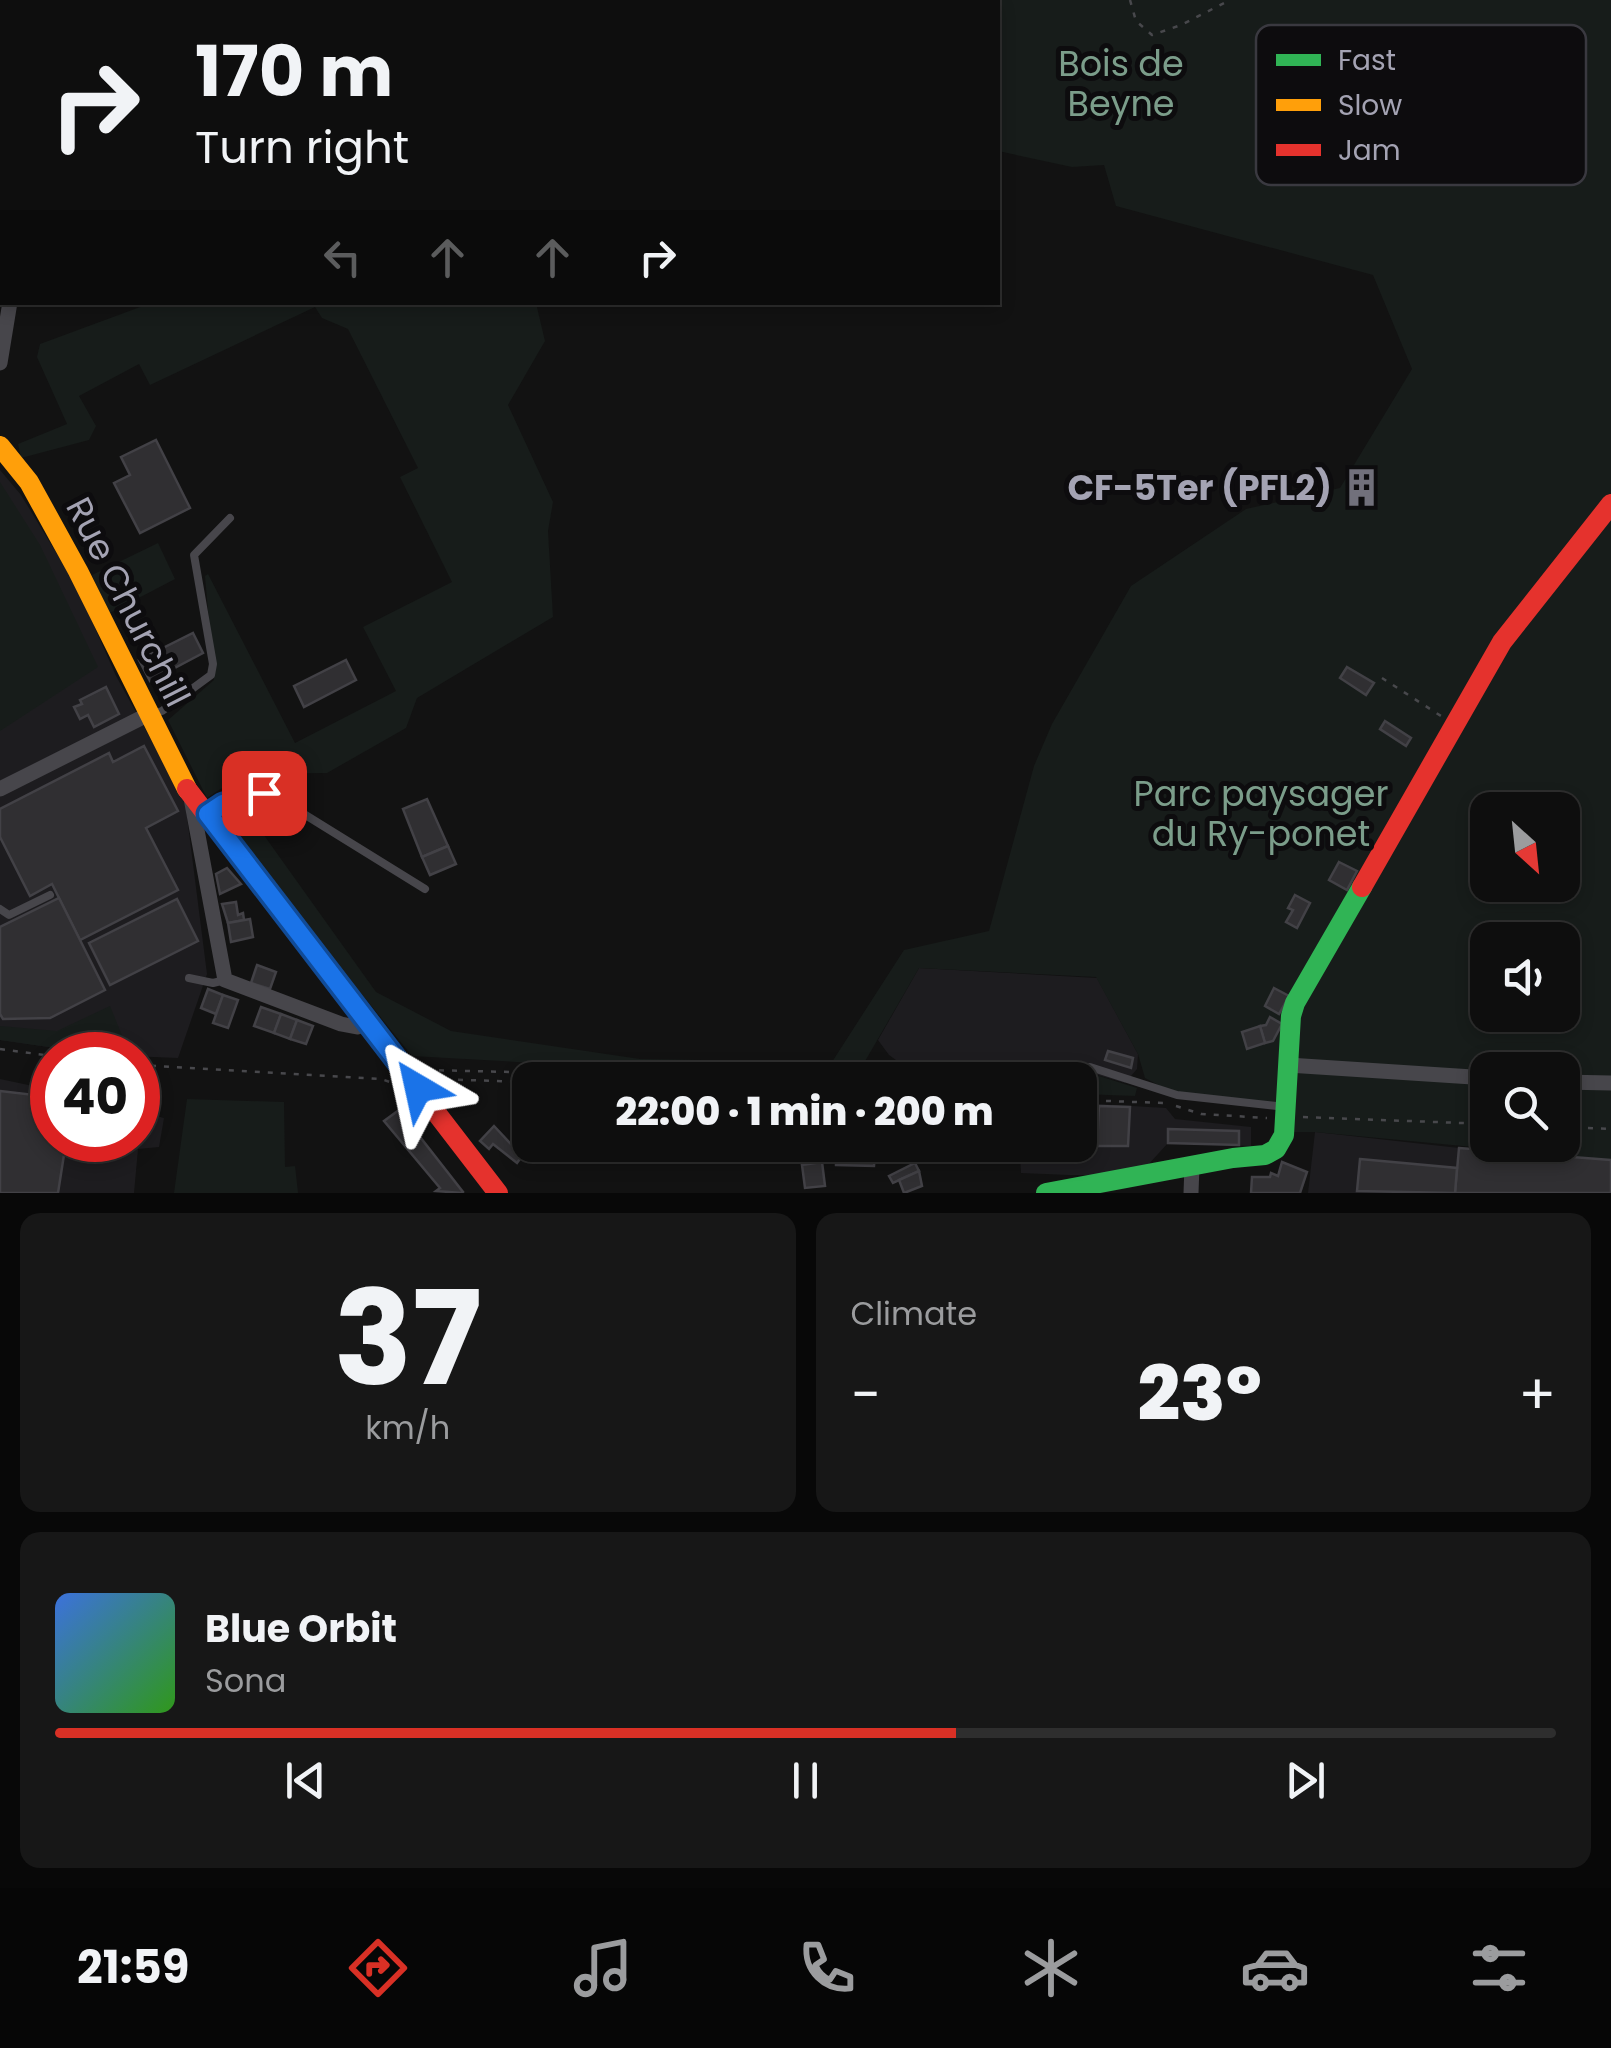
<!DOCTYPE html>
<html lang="en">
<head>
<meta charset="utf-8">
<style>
	:root { --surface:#0e0e0e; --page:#171717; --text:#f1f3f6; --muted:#9b9c9e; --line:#2e2e2e; --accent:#d93025 }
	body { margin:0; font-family:Poppins,sans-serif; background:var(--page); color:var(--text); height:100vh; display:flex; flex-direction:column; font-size:38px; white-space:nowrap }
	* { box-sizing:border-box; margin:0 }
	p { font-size:32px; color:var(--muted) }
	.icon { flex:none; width:55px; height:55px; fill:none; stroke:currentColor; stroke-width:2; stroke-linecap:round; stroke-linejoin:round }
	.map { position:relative; height:1193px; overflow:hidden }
	.sheet { display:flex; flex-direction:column; gap:20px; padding:20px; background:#080808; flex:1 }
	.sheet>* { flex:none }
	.banner { position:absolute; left:0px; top:0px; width:1000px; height:305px; box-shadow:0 5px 15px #0003,0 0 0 2px var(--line); background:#0e0e0e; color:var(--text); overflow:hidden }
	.needle { width:65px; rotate:153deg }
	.tools { position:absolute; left:1470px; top:792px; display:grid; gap:20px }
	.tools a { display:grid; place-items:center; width:110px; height:110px; border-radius:20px; background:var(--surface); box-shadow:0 5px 15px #0003,0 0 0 2px var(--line); font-size:50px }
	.speed { position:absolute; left:30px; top:1032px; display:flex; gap:20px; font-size:50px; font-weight:700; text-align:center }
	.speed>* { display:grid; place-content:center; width:130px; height:130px; border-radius:50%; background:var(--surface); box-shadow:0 5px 15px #0003,0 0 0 2px var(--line); line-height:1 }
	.speed .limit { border:15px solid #d22; background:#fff; color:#111 }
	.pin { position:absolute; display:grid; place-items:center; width:85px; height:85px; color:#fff; margin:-42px; border-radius:20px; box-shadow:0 5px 15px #0006 }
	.me { position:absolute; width:110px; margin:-55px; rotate:324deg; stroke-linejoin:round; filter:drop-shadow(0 0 8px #0008) }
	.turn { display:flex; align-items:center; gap:35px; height:210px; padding:0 30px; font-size:45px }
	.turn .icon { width:130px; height:130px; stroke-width:2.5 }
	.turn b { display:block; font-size:70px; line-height:85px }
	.lanes { display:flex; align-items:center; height:95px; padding:0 30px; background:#0003; justify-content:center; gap:50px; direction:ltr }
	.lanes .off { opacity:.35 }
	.big { font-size:75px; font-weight:800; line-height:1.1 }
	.sheet .card { flex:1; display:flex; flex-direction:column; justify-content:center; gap:15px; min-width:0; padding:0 35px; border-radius:20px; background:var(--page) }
	.sheet .dial { align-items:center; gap:0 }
	.dial b { font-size:130px; line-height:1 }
	.song { display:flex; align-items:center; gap:30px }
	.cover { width:120px; height:120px; border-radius:15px; background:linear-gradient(135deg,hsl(220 70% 55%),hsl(110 70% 35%)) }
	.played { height:10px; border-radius:5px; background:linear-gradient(90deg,var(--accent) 60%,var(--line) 60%) }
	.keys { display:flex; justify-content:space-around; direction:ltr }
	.heat { display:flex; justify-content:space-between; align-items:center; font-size:55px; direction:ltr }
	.sheet .tiles { flex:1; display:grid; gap:20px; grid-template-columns:1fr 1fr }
	.card:last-child { grid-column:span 2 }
	.trip { position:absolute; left:512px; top:1062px; width:585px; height:100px; border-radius:20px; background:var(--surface); box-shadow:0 5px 15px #0003,0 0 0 2px var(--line); font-weight:800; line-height:100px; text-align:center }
	.tab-bar { display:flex; height:160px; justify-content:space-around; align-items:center; background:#060606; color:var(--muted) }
	.tab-bar .icon { width:70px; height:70px }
	.tab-bar .current { color:var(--accent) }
	.tab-bar b { font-size:45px; color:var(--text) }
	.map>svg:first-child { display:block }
	.built { fill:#1d1c1f }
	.green { fill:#171c1a; fill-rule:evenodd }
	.building { fill:#302f32; stroke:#424146; stroke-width:2.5 }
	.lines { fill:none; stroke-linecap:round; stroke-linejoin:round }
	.path { stroke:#48484c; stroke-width:2.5; stroke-dasharray:5 8; stroke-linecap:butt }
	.lane { stroke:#47464b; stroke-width:8 }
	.street { stroke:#47464b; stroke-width:15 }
	.fast { stroke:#30b455; stroke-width:20 }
	.slow { stroke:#ff9f0a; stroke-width:20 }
	.jam { stroke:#e5322d; stroke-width:20 }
	.route-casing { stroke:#114b97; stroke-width:25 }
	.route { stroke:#1a73e8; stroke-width:18 }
	.labels { text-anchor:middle; stroke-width:10; stroke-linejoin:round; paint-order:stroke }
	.park-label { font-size:35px; fill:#7b9d8a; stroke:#0d0c0e }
	.poi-label { font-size:35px; font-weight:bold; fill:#a4a3b3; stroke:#0d0c0e; text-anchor:end }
	.street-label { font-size:35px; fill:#a4a3b3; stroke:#0d0c0e }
	.key { fill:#0d0c0e; stroke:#3a3940; stroke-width:2.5 }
	.key-label { font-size:28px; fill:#a4a3b3 }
</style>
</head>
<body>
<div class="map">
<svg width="1611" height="1193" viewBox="0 0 1611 1193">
	<rect width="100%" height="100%" fill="#121212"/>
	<g class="built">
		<polygon points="0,470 21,495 77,587 116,676 185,801 207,974 178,1058 104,1055 0,1040"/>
		<polygon points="919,968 1097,978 1138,1054 1137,1069 1125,1083 1087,1072 903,1065 889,1055 878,1040"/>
		<polygon points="0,1079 52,1090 52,1140 138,1140 138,1111 164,1118 159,1147 138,1149 134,1193 0,1193"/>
		<polygon points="1080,1103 1166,1108 1175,1119 1251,1127 1251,1146 1168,1143 1147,1166 1095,1175 1070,1175 1021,1173 1020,1153 960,1148 960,1145 1080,1145"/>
		<polygon points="1315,1132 1459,1148 1455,1193 1308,1193"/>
	</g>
	<g class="green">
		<path d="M112,0H1611V1160L1315,1132H1289L1285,1108L1177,1095L1145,1078L1138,1054L1096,977L919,968L864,1063L1087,1072L1137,1088L1135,1096L1080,1094V1080H836L412,1056L221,821L241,803L376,992L451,1031L640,1059L832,1062L904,950L989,931L1034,766L1052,724L1131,586L1246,509L1340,488L1412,369L1373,275L1116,206L1104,165L1072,167L998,151V2H112ZM1488,810H1562V885H1488ZM1488,940H1562V1015H1488ZM1488,1070H1562V1145H1488Z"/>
		<polygon points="151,303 536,303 545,341 508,405 553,502 548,531 553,617 417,698 406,728 327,773 243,774 207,798 168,720 214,680 205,576 208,574 295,743 396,691 363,627 452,582 400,477 418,468 348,329 322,318 315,307 150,385 139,364 79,396 96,426 89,440 21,458 18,444 67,424 37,357 40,344"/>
		<polygon points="0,482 40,545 98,667 0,731"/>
		<polygon points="158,543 175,579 108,614 92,575"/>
		<polygon points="110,1006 130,1055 104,1055 0,1040 0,1026 57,1031"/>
		<polygon points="187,1099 284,1102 285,1167 295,1166 298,1193 174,1193"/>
	</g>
	<g class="building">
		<polygon points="156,440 190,508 140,533 114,483 130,475 121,457"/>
		<polygon points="193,633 203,653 150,681 139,660"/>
		<polygon points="346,660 356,680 304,707 294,686"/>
		<polygon points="1347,667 1374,683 1366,695 1340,678"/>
		<polygon points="106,687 119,714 94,727 88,715 80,719 74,707 82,704 80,700"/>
		<polygon points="1385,721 1411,738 1406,746 1380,729"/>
		<polygon points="144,746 178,811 146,828 178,890 80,940 52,884 30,896 0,837 0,809 109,753 113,762"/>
		<polygon points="427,799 448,846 422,857 403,809"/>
		<polygon points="448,846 456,864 430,875 422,857"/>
		<polygon points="1339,862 1357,871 1347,890 1329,880"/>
		<polygon points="227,868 241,884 220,894 216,874"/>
		<polygon points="1295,895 1310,903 1297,928 1286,922 1293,910 1288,908"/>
		<polygon points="59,898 105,990 50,1018 3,1019 0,1014 0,927"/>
		<polygon points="177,899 198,941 110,985 89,943"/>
		<polygon points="236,902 238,915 243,913 244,920 228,923 222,904"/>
		<polygon points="250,919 253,937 231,942 228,923"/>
		<polygon points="257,965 276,972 270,989 251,983"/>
		<polygon points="1274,988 1289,996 1279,1014 1265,1006"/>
		<polygon points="208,989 223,995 216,1014 201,1008"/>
		<polygon points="223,995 238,1000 228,1028 213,1023"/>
		<polygon points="261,1007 281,1014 274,1033 254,1026"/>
		<polygon points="281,1014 297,1020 290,1039 274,1033"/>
		<polygon points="1270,1017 1282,1024 1273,1041 1265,1043 1260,1026 1266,1025"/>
		<polygon points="297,1020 313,1026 306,1044 290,1039"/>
		<polygon points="1260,1026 1265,1043 1247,1049 1242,1032"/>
		<polygon points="1108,1051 1133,1058 1131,1068 1105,1060"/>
		<polygon points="0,1091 52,1097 52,1140 106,1140 104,1148 66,1142 58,1193 0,1193"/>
		<polygon points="1099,1106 1130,1107 1128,1146 1097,1146"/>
		<polygon points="399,1110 463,1192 462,1193 436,1191 440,1188 384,1121"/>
		<polygon points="494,1126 522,1156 517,1163 493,1144 489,1149 480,1141"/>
		<polygon points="1168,1129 1239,1131 1239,1145 1168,1143"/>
		<polygon points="1459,1148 1611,1160 1611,1193 1455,1193"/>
		<polygon points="836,1153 875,1154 874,1166 836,1165"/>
		<polygon points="1360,1159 1457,1168 1455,1193 1357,1191"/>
		<polygon points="822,1162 825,1186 805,1188 802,1165"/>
		<polygon points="1282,1162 1307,1172 1300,1193 1251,1193 1252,1177 1270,1177 1271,1173 1278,1176"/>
		<polygon points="915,1163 919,1171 893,1183 889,1176"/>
		<polygon points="919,1171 922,1186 904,1193 899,1180"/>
	</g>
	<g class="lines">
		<g class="path">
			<polyline points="1130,0 1136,21 1152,35 1181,25 1230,0"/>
			<polyline points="1382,678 1441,716"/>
			<polyline points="0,1049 52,1056"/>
			<polyline points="138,1065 381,1079 393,1083"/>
			<polyline points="426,1070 555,1073 593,1080"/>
			<polyline points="432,1079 530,1082"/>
			<polyline points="1080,1100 1163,1103"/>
			<polyline points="1176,1106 1201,1114 1267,1118"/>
			<polyline points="1303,1117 1488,1124"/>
			<polyline points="1562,1127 1611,1129"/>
		</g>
		<g class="lane">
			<polyline points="152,714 162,711 211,675 213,664 194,555 230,518"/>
			<polyline points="208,814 223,804 264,793 299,811 425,889"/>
			<polyline points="0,909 9,915 50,895"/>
			<polyline points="189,978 213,983 225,980"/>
			<polyline points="1090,1067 1177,1095 1285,1107"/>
		</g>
		<g class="street">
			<polyline points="12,2 13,0"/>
			<polyline points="760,2 766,0"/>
			<polyline points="2,143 2,159"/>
			<polyline points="0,363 10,302"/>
			<polyline points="0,789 149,714"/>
			<polyline points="191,798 225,980 341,1024 357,1027 370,1023"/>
			<polyline points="1288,1065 1488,1078"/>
			<polyline points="1562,1082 1611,1083"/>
			<polyline points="1191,1193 1192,1166"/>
		</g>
		<polyline class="fast" points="1046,1193 1233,1158 1265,1155 1276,1149 1284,1135 1291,1016 1295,1003 1362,887"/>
		<polyline class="slow" points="0,446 29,482 78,571 187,789"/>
		<g class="jam">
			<polyline points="187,789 498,1193"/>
			<polyline points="1362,887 1502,642 1611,504"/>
		</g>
	</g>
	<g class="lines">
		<defs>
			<polyline id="route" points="264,793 223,804 208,814 418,1088"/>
		</defs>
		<use href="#route" class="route-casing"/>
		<use href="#route" class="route"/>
	</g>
	<defs>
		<symbol id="building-bare" viewBox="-9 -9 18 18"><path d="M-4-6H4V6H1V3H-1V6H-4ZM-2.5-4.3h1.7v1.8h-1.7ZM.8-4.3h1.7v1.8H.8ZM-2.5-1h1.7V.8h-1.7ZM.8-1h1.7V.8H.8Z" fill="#71707b" stroke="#0d0c0e" stroke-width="2.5" paint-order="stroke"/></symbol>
	</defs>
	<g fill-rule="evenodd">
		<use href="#building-bare" x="1334" y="460" width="55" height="55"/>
	</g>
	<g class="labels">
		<g class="park-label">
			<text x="1121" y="76">Bois de<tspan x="1121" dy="40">Beyne</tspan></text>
			<text x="1261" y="806">Parc paysager<tspan x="1261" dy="40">du Ry-ponet</tspan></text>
		</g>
		<g class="poi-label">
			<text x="1332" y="500">CF-5Ter (PFL2)</text>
		</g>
		<g class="street-label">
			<text transform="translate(128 602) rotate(63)" y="12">Rue Churchill</text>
		</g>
	</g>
	<rect x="1256" y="25" width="330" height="160" rx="15" class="key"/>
	<rect x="1276" y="54" width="45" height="12" fill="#30b455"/>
	<rect x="1276" y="99" width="45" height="12" fill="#ff9f0a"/>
	<rect x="1276" y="144" width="45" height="12" fill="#e5322d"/>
	<g class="key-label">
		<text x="1338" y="70">Fast</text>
		<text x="1338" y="115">Slow</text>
		<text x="1338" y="160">Jam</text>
	</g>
</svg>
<div class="tools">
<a><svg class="needle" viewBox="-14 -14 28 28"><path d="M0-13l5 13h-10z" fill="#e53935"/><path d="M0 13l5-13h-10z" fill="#9b9c9e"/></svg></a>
<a><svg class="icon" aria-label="sound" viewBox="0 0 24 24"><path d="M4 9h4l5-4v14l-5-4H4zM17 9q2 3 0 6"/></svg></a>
<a><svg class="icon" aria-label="search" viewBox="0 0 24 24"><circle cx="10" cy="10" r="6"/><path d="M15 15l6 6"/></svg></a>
</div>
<div class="speed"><div class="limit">40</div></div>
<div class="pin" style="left:264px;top:793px;background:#d93025"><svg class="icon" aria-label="arrive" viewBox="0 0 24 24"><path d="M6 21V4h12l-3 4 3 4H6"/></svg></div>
<svg class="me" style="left:418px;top:1088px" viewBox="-20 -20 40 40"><path d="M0-17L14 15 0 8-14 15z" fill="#1a73e8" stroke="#fff" stroke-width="4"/></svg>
<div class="trip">22:00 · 1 min · 200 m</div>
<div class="banner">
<div class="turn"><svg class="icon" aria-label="right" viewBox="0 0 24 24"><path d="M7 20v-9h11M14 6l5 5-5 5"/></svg><div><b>170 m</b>Turn right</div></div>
<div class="lanes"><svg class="icon off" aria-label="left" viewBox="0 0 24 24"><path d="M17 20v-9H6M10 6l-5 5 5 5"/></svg><svg class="icon off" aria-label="ahead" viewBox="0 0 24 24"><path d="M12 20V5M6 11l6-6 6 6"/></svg><svg class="icon off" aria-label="ahead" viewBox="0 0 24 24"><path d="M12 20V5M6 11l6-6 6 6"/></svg><svg class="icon" aria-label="right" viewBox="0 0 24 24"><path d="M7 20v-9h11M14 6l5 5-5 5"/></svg></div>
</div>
</div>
<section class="sheet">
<div class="tiles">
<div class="card dial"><b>37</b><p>km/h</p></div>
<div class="card"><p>Climate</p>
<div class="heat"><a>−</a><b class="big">23°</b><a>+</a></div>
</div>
<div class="card">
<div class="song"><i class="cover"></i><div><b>Blue Orbit</b><p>Sona</p></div></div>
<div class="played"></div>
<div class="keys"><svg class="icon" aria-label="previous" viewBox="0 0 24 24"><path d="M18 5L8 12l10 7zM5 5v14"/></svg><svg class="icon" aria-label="pause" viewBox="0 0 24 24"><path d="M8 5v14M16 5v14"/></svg><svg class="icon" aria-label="next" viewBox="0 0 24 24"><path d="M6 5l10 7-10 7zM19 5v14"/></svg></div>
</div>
</div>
</section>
<nav class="tab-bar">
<b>21:59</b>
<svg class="icon current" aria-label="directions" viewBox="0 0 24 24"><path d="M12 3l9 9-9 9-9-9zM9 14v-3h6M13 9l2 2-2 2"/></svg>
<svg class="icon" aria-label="music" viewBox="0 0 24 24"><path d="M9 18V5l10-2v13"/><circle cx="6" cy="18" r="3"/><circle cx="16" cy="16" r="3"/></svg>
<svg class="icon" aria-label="phone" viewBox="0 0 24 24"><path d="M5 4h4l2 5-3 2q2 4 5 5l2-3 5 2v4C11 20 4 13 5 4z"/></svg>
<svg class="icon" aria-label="climate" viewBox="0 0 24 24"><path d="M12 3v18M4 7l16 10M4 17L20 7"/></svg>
<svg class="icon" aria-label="car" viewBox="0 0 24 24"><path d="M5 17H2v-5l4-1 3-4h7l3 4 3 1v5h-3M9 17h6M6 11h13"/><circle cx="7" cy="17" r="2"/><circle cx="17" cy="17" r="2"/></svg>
<svg class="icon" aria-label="filters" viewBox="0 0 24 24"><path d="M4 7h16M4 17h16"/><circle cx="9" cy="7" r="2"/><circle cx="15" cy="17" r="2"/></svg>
</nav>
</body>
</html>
